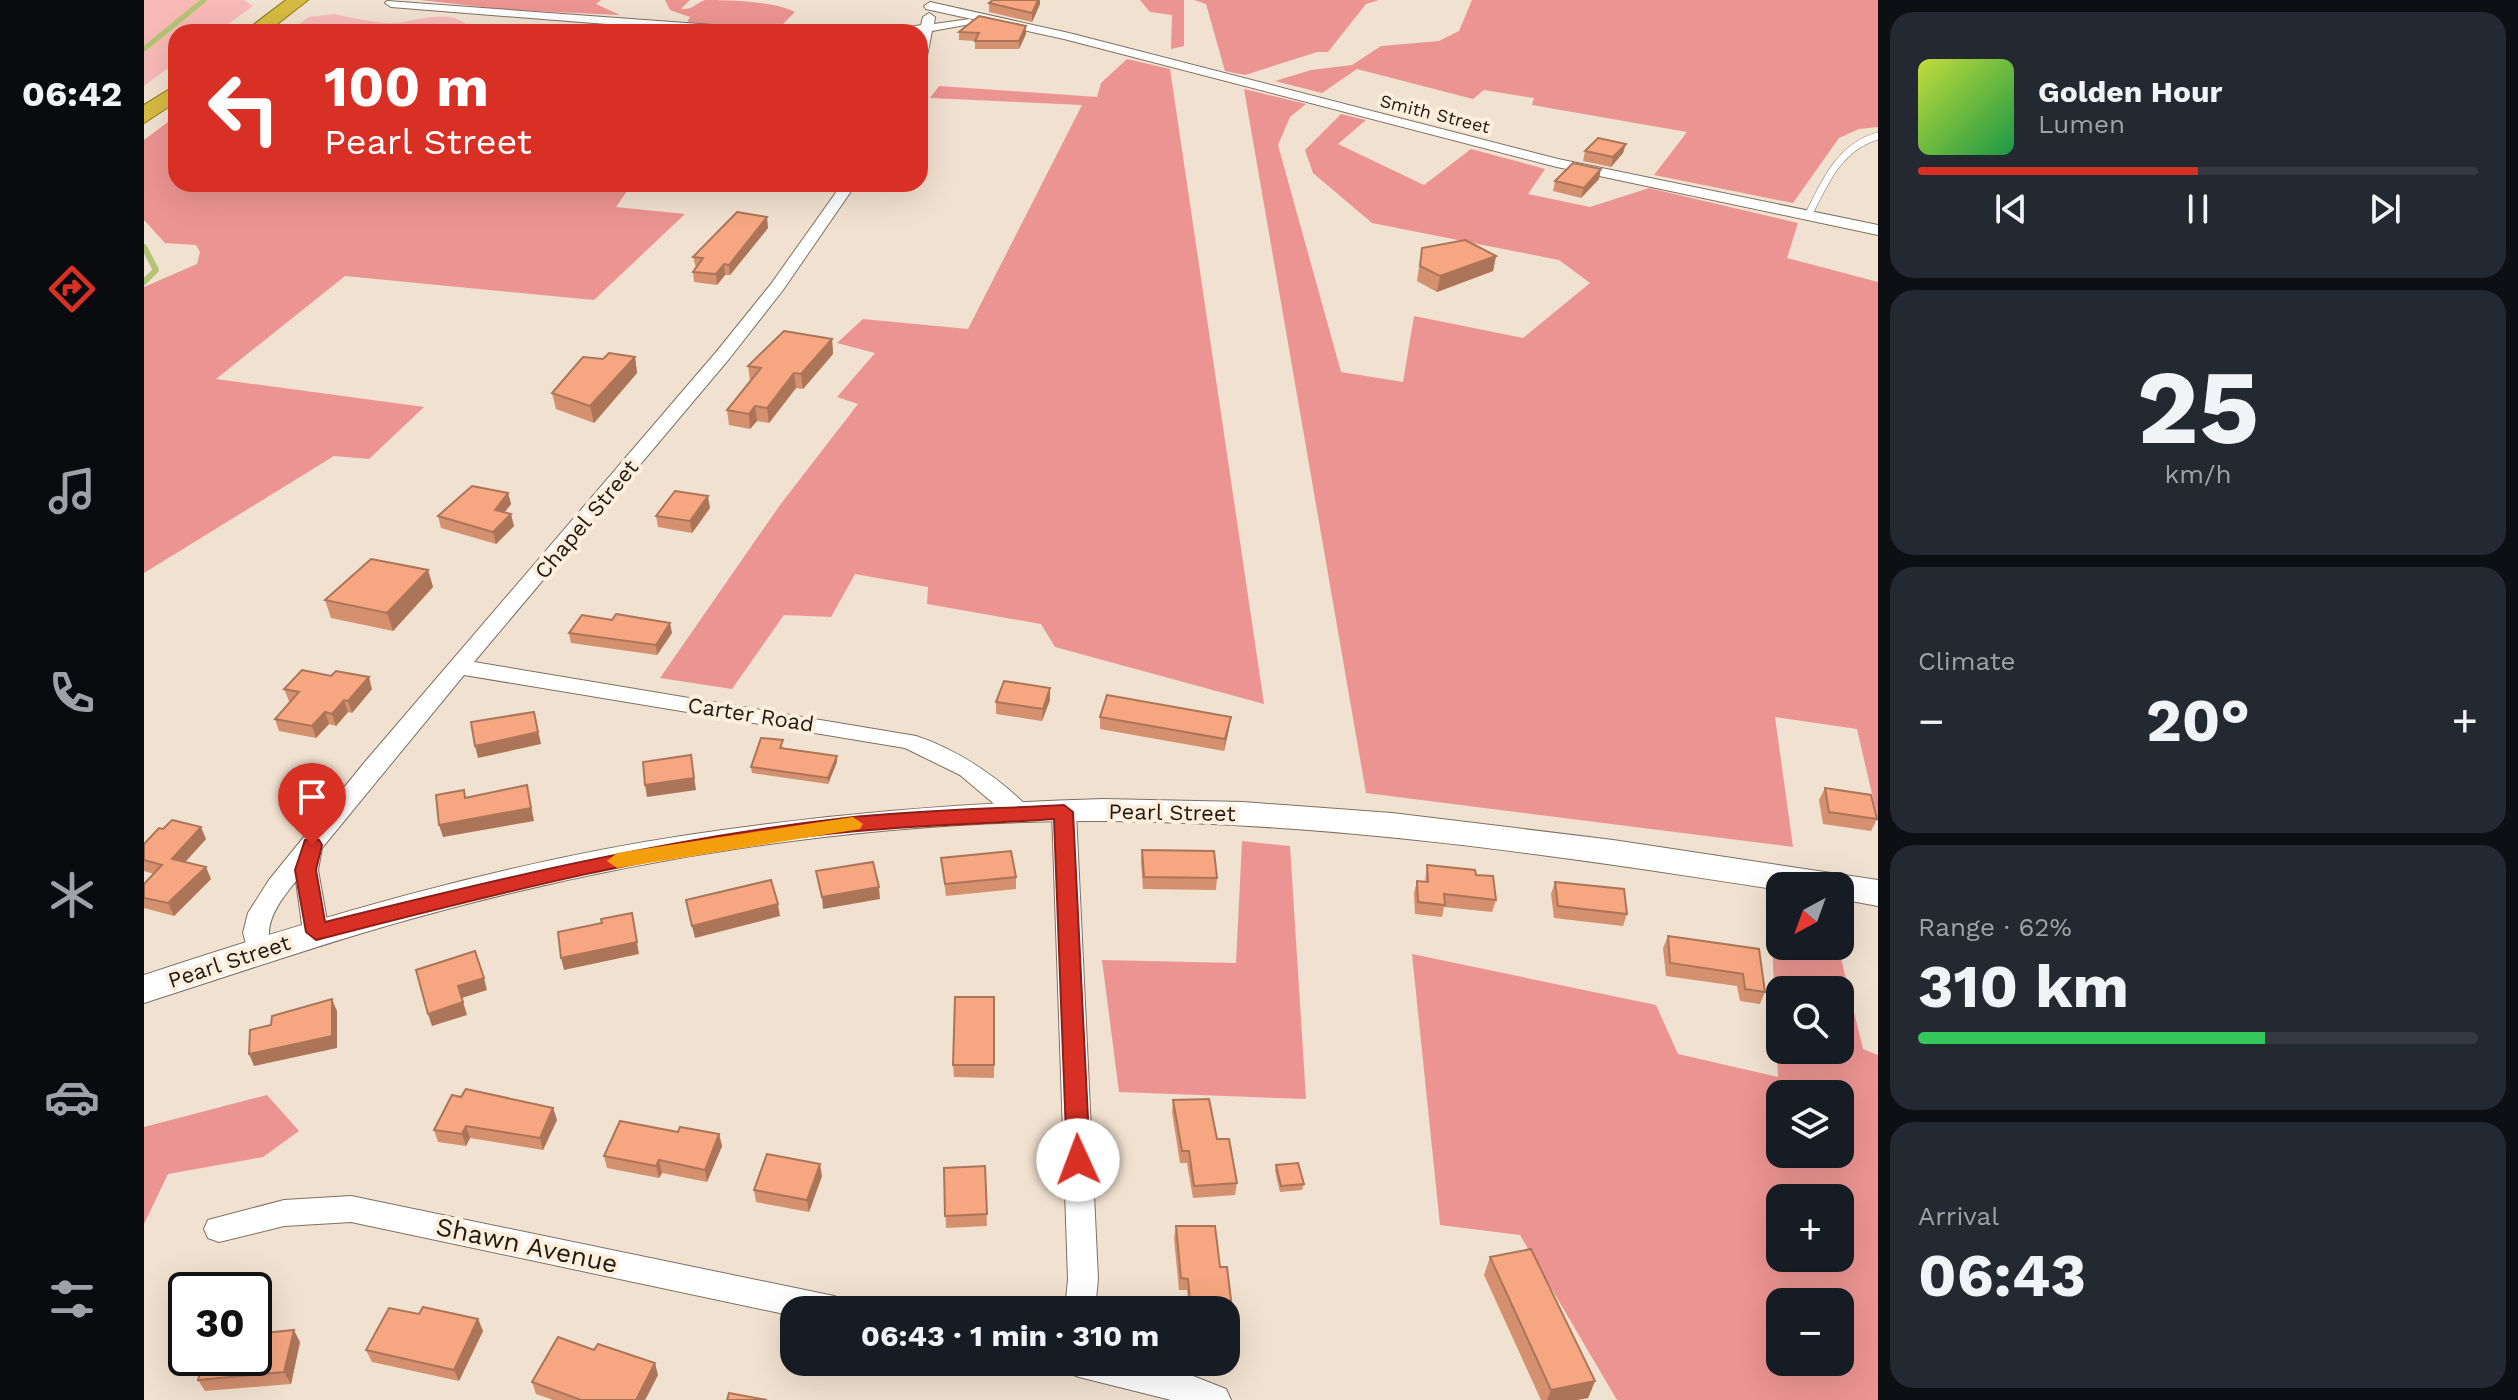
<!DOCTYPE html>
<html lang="en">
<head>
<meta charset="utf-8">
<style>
	:root { --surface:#171b24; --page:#242831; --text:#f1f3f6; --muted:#9ea1a6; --line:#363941; --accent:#d93025 }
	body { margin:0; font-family:"Work Sans",sans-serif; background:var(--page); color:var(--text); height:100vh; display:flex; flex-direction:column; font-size:30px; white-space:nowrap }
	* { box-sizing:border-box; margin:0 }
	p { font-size:26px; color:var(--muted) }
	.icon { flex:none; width:44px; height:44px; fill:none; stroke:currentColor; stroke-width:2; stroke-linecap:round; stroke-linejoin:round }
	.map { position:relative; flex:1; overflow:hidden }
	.drawer { display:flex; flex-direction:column; gap:12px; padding:12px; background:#0d0f14; width:640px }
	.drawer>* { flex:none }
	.hud { position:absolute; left:24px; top:24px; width:760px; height:168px; border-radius:24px; box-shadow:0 8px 32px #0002; background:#d93025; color:#fff; overflow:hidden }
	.needle { width:52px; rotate:221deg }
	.controls { position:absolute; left:1622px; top:872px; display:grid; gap:16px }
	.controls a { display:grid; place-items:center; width:88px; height:88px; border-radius:16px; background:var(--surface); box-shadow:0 8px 32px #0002; font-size:40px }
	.speed { position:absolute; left:24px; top:1272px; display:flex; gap:16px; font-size:40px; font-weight:700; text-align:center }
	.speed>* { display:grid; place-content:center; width:104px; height:104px; border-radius:50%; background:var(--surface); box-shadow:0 8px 32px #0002; line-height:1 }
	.speed .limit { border:4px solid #111; border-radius:12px; background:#fff; color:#111 }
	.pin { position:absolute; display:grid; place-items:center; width:68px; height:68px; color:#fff; margin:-82px -34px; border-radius:50% 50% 50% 0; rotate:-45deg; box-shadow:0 0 8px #0007 }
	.pin .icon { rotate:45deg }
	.me { position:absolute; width:88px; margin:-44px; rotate:358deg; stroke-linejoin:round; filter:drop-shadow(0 0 6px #0008) }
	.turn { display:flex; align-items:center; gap:28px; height:168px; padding:0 24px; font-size:36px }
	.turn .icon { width:104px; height:104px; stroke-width:2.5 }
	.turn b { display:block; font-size:56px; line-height:68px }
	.big { font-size:60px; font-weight:700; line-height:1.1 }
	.drawer .tile { flex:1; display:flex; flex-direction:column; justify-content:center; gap:12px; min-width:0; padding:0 28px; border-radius:24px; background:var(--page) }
	.drawer .dial { align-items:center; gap:0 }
	.dial b { font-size:104px; line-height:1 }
	.song { display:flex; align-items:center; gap:24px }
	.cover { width:96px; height:96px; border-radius:12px; background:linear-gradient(135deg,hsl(70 70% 55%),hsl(140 70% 35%)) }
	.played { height:8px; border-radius:4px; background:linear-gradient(90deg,var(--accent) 50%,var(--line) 50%) }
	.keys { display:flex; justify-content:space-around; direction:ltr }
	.heat { display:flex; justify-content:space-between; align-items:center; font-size:44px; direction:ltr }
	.charge { height:12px; border-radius:6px; background:linear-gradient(90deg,#34c759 62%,var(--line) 0) }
	.trip { position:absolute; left:636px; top:1296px; width:460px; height:80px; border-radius:24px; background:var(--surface); box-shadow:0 8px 32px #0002; font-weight:700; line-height:80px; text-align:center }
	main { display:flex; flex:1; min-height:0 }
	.dock { display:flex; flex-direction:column; width:144px; justify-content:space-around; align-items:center; background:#090b0e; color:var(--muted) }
	.dock .icon { width:56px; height:56px }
	.dock .current { color:var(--accent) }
	.dock b { font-size:36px; color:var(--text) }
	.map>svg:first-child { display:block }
	.green { fill:#f7bab7 }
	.forest { fill:#ec9492; fill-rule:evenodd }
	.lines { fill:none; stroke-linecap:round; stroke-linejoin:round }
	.stream-far1 { stroke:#b3c574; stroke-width:5 }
	.stream { stroke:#b3c574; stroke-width:6 }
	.service-casing { stroke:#7e7061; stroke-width:8 }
	.minor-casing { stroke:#7e7061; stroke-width:2 }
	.secondary-casing { stroke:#7e7061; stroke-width:2 }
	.trunk-casing { stroke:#8f7813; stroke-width:2 }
	.service { stroke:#fff; stroke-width:7 }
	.minor { fill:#fff; fill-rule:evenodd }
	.secondary { fill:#fff; fill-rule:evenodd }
	.trunk { fill:#d6bb42; fill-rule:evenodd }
	.wall { fill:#d4906f }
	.shaded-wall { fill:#ac755a }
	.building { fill:#f6a781; stroke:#ac755a; stroke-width:2 }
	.route { fill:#d93025; stroke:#8d1f18; stroke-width:2 }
	.slow { fill:#f59e0b }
	.labels { text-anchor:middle; stroke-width:8; stroke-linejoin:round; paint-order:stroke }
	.far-street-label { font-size:18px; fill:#1f1a14; stroke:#feefdd }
	.street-label { font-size:22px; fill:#1f1a14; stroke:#feefdd }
	.near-street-label { font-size:26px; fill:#1f1a14; stroke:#feefdd }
</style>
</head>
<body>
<main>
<nav class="dock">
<b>06:42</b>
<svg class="icon current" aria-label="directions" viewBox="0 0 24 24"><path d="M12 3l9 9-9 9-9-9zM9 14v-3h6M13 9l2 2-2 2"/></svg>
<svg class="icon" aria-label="music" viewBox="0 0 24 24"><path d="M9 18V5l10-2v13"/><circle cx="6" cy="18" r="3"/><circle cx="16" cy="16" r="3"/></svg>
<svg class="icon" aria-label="phone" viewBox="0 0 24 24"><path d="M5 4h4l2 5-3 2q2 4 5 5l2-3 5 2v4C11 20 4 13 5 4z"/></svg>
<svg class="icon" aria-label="climate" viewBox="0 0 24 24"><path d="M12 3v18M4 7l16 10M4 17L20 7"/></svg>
<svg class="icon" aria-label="car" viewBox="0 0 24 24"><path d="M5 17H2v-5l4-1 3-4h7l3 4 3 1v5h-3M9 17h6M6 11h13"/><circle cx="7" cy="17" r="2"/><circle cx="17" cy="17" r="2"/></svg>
<svg class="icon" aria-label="filters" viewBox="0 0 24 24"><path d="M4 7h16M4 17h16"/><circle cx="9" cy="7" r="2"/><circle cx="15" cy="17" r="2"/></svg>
</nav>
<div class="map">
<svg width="1734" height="1400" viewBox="0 0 1734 1400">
	<rect width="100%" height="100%" fill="#f1e1d0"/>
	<g class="green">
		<polygon points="0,0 100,0 109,6 73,32 32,32 32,62 0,86"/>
		<path d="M190,14C206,18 224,21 241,23C265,25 302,6 323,25L306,32H145L165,17Z"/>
	</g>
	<g class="forest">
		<polygon points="276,0 457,0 452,4 476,15 367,10"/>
		<path d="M521,0H546L537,9C549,10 550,4 561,0C580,0 633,1 651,12L635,28L542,24L546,17L526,10Z"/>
		<polygon points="996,0 1040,0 1040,46 1027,49 1028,15 1006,12"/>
		<polygon points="1050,0 1235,0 1222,4 1184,52 1173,52 1101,75 1081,71 1062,4"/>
		<polygon points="1328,0 1734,0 1734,127 1715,129 1695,138 1649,203 1510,175 1543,132 1388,105 1390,98 1340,90 1329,99 1213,69 1178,93 1131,81 1167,70 1208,65 1237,46 1295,41 1315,31"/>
		<polygon points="323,25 534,32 306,32"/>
		<polygon points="983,59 1026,69 1120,704 911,647 897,624 783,604 784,587 711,574 687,617 640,615 588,689 516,678 636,505 714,404 693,397 731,353 693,343 719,319 824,329 938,105 786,98 795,86 953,97 957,83"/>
		<polygon points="1100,89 1162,104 1146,117 1134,145 1197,372 1259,382 1270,316 1379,338 1446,283 1415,260 1228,223 1169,173 1161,150 1197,114 1222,120 1194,144 1280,185 1327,149 1401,169 1384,194 1446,207 1505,188 1654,223 1643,258 1734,282 1734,820 1713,729 1631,717 1649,847 1222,793"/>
		<polygon points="32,116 32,184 488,184 472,207 541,214 450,300 201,276 72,379 280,407 225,459 190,456 0,573 0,287 53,264 56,252 52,245 21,243 0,220 0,140"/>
		<polygon points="1098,841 1146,846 1162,1099 975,1092 958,960 1092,963"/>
		<path d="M1627,917L1636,919V946H1694L1719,1049L1734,1055V1400H1473L1376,1235L1296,1225L1268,954L1512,1005L1534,1054L1634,1077ZM1636,990H1696V1050H1636ZM1636,1094H1696V1154H1636ZM1636,1198H1696V1258H1636ZM1636,1302H1696V1362H1636Z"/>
		<polygon points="123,1095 155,1131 119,1157 24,1174 0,1224 0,1127"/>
	</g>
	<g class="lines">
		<polyline class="stream-far1" points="0,49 60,0"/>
		<polyline class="stream" points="0,247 12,270 0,282"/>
		<defs>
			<path id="service" d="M1664,216C1680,183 1696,146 1734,136"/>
			<g id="minor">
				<polygon points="243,1 610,28 616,32 564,32 247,7 241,3"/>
				<polygon points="786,2 925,33 1414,159 1734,225 1734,235 1413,167 920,39 782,9 780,6"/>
				<polygon points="785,13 791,17 790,24 826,19 832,23 788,31 782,61 776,65 776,32 742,32 777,25 779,17"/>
				<path d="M698,184H712L639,290L585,359L330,662L772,736C816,751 851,775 884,807L888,813L884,819H868L816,775L761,748L320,675L178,848L174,870L185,932L181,939L172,942L163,939L159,932L152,881C140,896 126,913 125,932C124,942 129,947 124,957L115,960L106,957L99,933L104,913L125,880L220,763L573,351L627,284Z"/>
				<polygon points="920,804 928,806 932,812 954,1279 951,1310 921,1310 924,1279 908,812 912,806"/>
				<polygon points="207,1196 690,1296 701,1300 705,1310 650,1310 650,1316 207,1222 140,1226 75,1242 64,1238 60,1229 64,1220 140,1200"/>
				<polygon points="919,1362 996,1362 1044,1374 1082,1389 1087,1400 1027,1400 935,1377 924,1373"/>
			</g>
			<path id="secondary" d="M959,799L1099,802L1248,813L1469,840L1734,880V906L1696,899V886H1636V890C1413,855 1190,823 964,821C730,819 488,857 263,920C174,945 88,975 0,1003V975C178,916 358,863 544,835C682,814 820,803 959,799Z"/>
			<g id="trunk">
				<polygon points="142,0 164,0 123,32 100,32"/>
				<polygon points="32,85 32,102 0,123 0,105"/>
			</g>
		</defs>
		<use href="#service" class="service-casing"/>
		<use href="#minor" class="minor-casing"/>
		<use href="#secondary" class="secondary-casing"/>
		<use href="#trunk" class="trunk-casing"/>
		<use href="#service" class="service"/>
		<use href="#minor" class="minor"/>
		<use href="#secondary" class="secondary"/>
		<use href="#trunk" class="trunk"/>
	</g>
	<g class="wall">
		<polygon points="849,0 896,0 896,4 888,22 845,12 845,3"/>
		<polygon points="882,26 882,34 875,49 831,49 831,41 815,40 815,32"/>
		<polygon points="1441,151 1479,153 1467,167 1439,161"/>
		<polygon points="1455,179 1437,198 1409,191 1411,181"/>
		<polygon points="624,228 586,275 581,275 573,285 550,282 549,272 552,268 549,257"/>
		<polygon points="1278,248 1352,256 1349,271 1293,292 1273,281"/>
		<polygon points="688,339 689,354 659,389 652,388 625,423 613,421 606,429 585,425 583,410 606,381 604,366"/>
		<polygon points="491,357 493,373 450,423 412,409 408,393 459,359"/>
		<polygon points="364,493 367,504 361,512 370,526 352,544 297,528 294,516"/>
		<polygon points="566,508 548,533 514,527 512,516"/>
		<polygon points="284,570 289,587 249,631 187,618 181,600"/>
		<polygon points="425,633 528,633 513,655 427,643"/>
		<polygon points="140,689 228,689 208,713 204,712 192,726 185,724 172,738 135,731 131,719 146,702 145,701"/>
		<polygon points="906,700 898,721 852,714 852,702"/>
		<polygon points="956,717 1085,729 1080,751 956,729"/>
		<polygon points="639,746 639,748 693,756 693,762 684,784 608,773 607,767"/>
		<polygon points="1681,788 1733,819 1727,831 1679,824 1675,800"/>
		<polygon points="62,839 41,862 67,879 30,916 0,908 0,884 10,874 0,871 0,844"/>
		<polygon points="998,850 1073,878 1072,890 999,889 997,862"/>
		<polygon points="797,858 872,877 872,889 802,896"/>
		<polygon points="1283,865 1332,875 1352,900 1348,912 1300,907 1298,917 1271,914 1270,893 1273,881 1281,882"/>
		<polygon points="1411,882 1483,914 1479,926 1410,918 1407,894"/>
		<polygon points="1524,936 1615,949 1621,992 1616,1004 1596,1001 1593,986 1522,976 1519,948"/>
		<polygon points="850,997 850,1078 810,1077 809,1065"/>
		<polygon points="1029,1100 1073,1139 1093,1183 1091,1195 1049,1198 1043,1163 1036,1163 1028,1112"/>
		<polygon points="409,1108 413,1120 399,1150 326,1138 322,1146 294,1142 290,1130"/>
		<polygon points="534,1132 575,1134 578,1146 563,1182 518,1173 515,1178 463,1168 460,1156"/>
		<polygon points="1132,1165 1160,1184 1158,1190 1136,1192 1131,1171"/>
		<polygon points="841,1166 843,1226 802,1228 800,1168"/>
		<polygon points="678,1176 665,1212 612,1202 610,1190"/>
		<polygon points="1032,1226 1076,1267 1090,1325 1088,1337 1082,1337 1082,1310 1045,1310 1043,1290 1035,1290 1030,1238"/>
		<polygon points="1346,1257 1451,1381 1444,1398 1432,1400 1397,1400 1340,1275"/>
		<polygon points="275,1314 334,1319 339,1331 315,1381 228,1362 222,1350"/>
		<polygon points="156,1342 147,1384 61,1391 54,1380"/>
		<polygon points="450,1350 514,1375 501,1400 409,1400 392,1394 388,1382"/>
	</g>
	<g class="shaded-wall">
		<polygon points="894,0 896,0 896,4 888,22 888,13"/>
		<polygon points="882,26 882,34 875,49 875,41"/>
		<polygon points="1482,144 1479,153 1467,167 1469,157"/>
		<polygon points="1457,169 1455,179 1437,198 1440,188"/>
		<polygon points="623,217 624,228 586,275 585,265"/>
		<polygon points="1352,256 1349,271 1293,292 1296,276"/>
		<polygon points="580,264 581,275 573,285 572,274"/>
		<polygon points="688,339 689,354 659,389 657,374"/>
		<polygon points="491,357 493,373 450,423 446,406"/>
		<polygon points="650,373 652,388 625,423 623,408"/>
		<polygon points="611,406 613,421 606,429 605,414"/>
		<polygon points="364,493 367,504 353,521 351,510"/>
		<polygon points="564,496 566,508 548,533 546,521"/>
		<polygon points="367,514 370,526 352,544 349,532"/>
		<polygon points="284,570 289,587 249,631 243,613"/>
		<polygon points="526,623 528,633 513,655 512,645"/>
		<polygon points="225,677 228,689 208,713 204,701"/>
		<polygon points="906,688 906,700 898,721 899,709"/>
		<polygon points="200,700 204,712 192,726 188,714"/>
		<polygon points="181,712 185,724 172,738 168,726"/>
		<polygon points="390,712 397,744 334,758 331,746"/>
		<polygon points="1087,717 1085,729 1080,751 1081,739"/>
		<polygon points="547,755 552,790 503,797 501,785"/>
		<polygon points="693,756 693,762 684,784 684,778"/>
		<polygon points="383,785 390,821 299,837 295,825"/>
		<polygon points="57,827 62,839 33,871 28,859"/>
		<polygon points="62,867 67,879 30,916 24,903"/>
		<polygon points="735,887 736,899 679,909 678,897"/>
		<polygon points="634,904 636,916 551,938 548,926"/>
		<polygon points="488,913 495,954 420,970 417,958"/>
		<polygon points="340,978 343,990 318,998 323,1015 288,1026 284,1014 314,986"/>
		<polygon points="188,999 193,1011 193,1048 110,1066 105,1054"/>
		<polygon points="409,1108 413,1120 399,1150 396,1138"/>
		<polygon points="322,1126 326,1138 322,1146 318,1134"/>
		<polygon points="575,1134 578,1146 563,1182 561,1170"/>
		<polygon points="515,1160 518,1173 515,1178 512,1166"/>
		<polygon points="676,1164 678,1176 665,1212 663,1200"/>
		<polygon points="334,1319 339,1331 315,1381 310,1370"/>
		<polygon points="150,1330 156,1342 147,1384 140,1372"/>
		<polygon points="511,1363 514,1375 501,1400 492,1400"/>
		<polygon points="1451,1381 1444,1398 1432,1400 1403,1400 1407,1390"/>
	</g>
	<g class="building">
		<polygon points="849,0 894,0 888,13 845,3"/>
		<polygon points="835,16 882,26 875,41 831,41 835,33 815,32"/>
		<polygon points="1454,138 1482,144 1469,157 1441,151"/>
		<polygon points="1429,163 1457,169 1440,188 1411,181"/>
		<polygon points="593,212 623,217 585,265 580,264 572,274 549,272 559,258 549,257"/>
		<polygon points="1321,240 1352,256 1296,276 1276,266 1278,248"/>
		<polygon points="640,331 688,339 657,374 650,373 623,408 611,406 605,414 583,410 617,368 604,366"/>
		<polygon points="465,353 491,357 446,406 408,393 439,357 459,359"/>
		<polygon points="328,486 364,493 351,510 367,514 349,532 294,516"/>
		<polygon points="531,491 564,496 546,521 512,516"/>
		<polygon points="227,559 284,570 243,613 181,600"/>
		<polygon points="472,614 526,623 512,645 425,633 438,615 468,620"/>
		<polygon points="158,670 187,676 192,671 225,677 204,701 200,700 188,714 181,712 168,726 131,719 155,692 140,689"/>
		<polygon points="860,681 906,688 899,709 852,702"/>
		<polygon points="963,695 1087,717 1081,739 956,717"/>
		<polygon points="390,712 394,732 331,746 327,722"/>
		<polygon points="617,738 639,740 636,748 693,756 684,778 607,767"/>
		<polygon points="547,755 550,778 501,785 499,762"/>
		<polygon points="383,785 387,808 295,825 292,795 320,790 321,798"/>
		<polygon points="1681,788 1727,795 1733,819 1685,812"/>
		<polygon points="28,820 57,827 28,859 62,867 24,903 0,898 0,884 18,865 0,860 0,844 15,828 19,829"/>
		<polygon points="998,850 1070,851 1073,878 1000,877"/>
		<polygon points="867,851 872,877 801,884 797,858"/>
		<polygon points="729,862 735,887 678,897 672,871"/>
		<polygon points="1283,865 1331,870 1332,875 1349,876 1352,900 1300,894 1301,905 1274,902 1273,881 1284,882"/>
		<polygon points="627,880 634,904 548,926 542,900"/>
		<polygon points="1411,882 1480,889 1483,914 1414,906"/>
		<polygon points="488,913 493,942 417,958 414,932 458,923 457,919"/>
		<polygon points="1524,936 1615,949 1621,992 1601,989 1599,974 1526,963"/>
		<polygon points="331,951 340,978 314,986 319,1002 284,1014 272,970"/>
		<polygon points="811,997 850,997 850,1065 809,1065"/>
		<polygon points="188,999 188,1036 105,1054 106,1030 127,1025 128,1016"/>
		<polygon points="322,1089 409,1108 396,1138 322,1126 318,1134 290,1130 308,1095 317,1097"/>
		<polygon points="1065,1099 1073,1139 1085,1139 1093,1183 1050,1186 1045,1151 1038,1151 1029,1100"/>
		<polygon points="476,1121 534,1132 536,1127 575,1134 561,1170 515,1160 512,1166 460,1156"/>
		<polygon points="623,1154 676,1164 663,1200 610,1190"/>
		<polygon points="1154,1163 1160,1184 1137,1186 1132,1165"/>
		<polygon points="841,1166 843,1214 801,1216 800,1168"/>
		<polygon points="1032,1226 1071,1226 1076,1267 1083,1267 1090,1325 1082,1325 1082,1310 1047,1310 1044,1279 1037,1278"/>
		<polygon points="1387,1249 1451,1381 1407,1390 1346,1257"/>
		<polygon points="279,1307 334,1319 310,1370 222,1350 245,1308 275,1314"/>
		<polygon points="150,1330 140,1372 54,1380 60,1358 110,1358 110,1334"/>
		<polygon points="414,1337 450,1350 454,1344 511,1363 492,1400 437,1400 388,1382"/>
		<polygon points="585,1393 623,1400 583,1400"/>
	</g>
	<path class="route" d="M920,805L929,812L946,1160L943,1167L934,1170L926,1167L923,1160L910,819C841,824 772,825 703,832C523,849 347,895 172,940L162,932L151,870L161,840H175L178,845L172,870L181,922C353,879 524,838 701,818C773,810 847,809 920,805Z"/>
	<polygon class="slow" points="709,817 719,824 716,829 473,868 463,861 473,853"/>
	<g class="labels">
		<g class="far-street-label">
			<text transform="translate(1291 114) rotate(14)" y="6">Smith Street</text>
		</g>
		<g class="street-label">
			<text transform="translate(442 519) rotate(-50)" y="8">Chapel Street</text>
			<text transform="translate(607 714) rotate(9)" y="8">Carter Road</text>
			<text transform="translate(1028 812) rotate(1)" y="8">Pearl Street</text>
			<text transform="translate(85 961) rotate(-18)" y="8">Pearl Street</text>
		</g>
		<g class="near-street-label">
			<text transform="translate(383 1245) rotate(12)" y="9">Shawn Avenue</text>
		</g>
	</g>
</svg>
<div class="controls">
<a><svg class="needle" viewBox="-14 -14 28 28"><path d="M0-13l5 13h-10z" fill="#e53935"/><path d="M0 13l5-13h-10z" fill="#9ea1a6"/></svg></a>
<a><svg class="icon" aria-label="search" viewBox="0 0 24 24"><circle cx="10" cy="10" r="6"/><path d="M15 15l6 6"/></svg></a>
<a><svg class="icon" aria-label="layers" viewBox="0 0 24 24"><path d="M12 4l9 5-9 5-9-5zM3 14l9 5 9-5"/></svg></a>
<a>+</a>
<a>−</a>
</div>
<div class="speed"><div class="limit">30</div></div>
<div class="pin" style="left:168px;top:845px;background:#d93025"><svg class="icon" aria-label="arrive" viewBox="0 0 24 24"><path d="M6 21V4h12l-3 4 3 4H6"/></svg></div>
<svg class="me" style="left:934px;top:1160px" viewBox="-20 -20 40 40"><circle r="19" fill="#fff"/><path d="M0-13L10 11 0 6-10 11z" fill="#d93025"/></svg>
<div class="trip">06:43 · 1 min · 310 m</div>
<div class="hud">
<div class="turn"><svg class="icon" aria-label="left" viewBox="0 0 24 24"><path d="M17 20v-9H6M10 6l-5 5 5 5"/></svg><div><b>100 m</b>Pearl Street</div></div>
</div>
</div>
<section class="drawer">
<div class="tile">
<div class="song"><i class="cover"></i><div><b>Golden Hour</b><p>Lumen</p></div></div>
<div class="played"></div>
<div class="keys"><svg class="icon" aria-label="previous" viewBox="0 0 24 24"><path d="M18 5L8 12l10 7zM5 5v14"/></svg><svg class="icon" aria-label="pause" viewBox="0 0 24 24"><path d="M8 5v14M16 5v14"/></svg><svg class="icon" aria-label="next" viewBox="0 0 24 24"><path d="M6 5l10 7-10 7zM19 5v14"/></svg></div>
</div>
<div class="tile dial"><b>25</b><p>km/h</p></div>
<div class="tile"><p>Climate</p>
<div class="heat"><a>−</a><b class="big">20°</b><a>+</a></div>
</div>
<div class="tile"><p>Range · 62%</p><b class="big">310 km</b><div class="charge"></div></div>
<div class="tile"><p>Arrival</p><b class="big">06:43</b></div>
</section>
</main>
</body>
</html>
